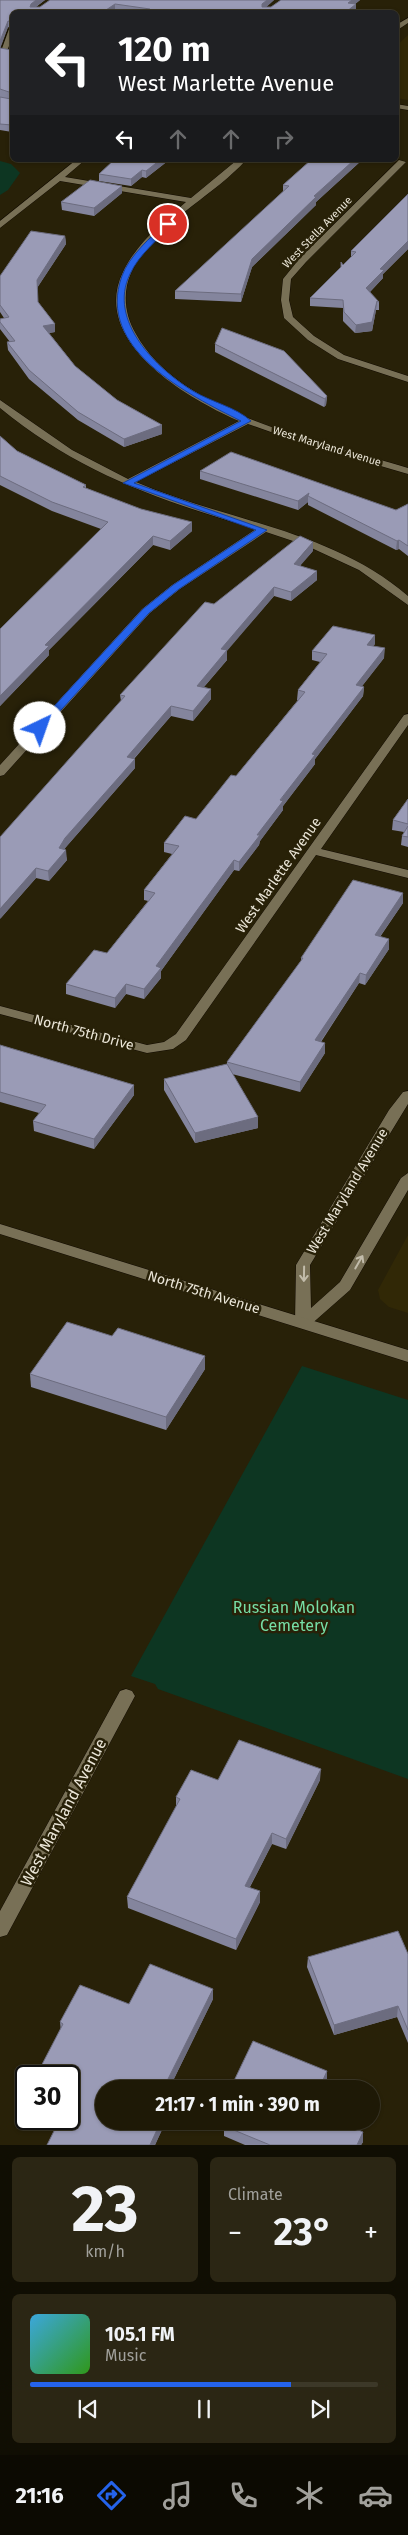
<!DOCTYPE html>
<html lang="en">
<head>
<meta charset="utf-8">
<style>
	:root { --surface:#1e1906; --page:#2b2614; --text:#f1f3f6; --muted:#a1a09b; --line:#3c3828; --accent:#2563eb }
	body { margin:0; font-family:"Fira Sans",sans-serif; background:var(--page); color:var(--text); height:100vh; display:flex; flex-direction:column; font-size:19px; white-space:nowrap }
	* { box-sizing:border-box; margin:0 }
	p { font-size:16px; color:var(--muted) }
	.icon { flex:none; width:28px; height:28px; fill:none; stroke:currentColor; stroke-width:2; stroke-linecap:round; stroke-linejoin:round }
	.map { position:relative; height:2145px; overflow:hidden }
	.panel { display:flex; flex-direction:column; gap:12px; padding:12px; background:#100e03; flex:1 }
	.panel>* { flex:none }
	.banner { position:absolute; left:10px; top:10px; width:389px; height:152px; border-radius:8px; box-shadow:0 1px 4px #0004,0 0 0 1px var(--line); background:#202124; color:#fff; overflow:hidden }
	.speed { position:absolute; left:15px; top:2065px; display:flex; gap:10px; font-size:25px; font-weight:700; text-align:center }
	.speed>* { display:grid; place-content:center; width:65px; height:65px; border-radius:50%; background:var(--surface); box-shadow:0 1px 4px #0004,0 0 0 1px var(--line); line-height:1 }
	.speed .limit { border:2px solid #111; border-radius:8px; background:#fff; color:#111 }
	.pin { position:absolute; display:grid; place-items:center; width:42px; height:42px; color:#fff; margin:-21px; border:2px solid #fff; border-radius:50%; box-shadow:0 1px 5px #0007 }
	.me { position:absolute; width:55px; margin:-28px; rotate:42deg; stroke-linejoin:round; filter:drop-shadow(0 0 4px #0008) }
	.turn { display:flex; align-items:center; gap:18px; height:105px; padding:0 25px; font-size:22px }
	.turn .icon { width:65px; height:65px; stroke-width:2.5 }
	.turn b { display:block; font-size:35px; line-height:42px }
	.lanes { display:flex; align-items:center; height:48px; padding:0 25px; background:#0003; justify-content:center; gap:25px; direction:ltr }
	.lanes .off { opacity:.35 }
	.big { font-size:38px; font-weight:700; line-height:1.1 }
	.panel .tile { flex:1; display:flex; flex-direction:column; justify-content:center; gap:8px; min-width:0; padding:0 18px; border-radius:8px; background:var(--page) }
	.panel .dial { align-items:center; gap:0 }
	.dial b { font-size:65px; line-height:1 }
	.song { display:flex; align-items:center; gap:15px }
	.cover { width:60px; height:60px; border-radius:8px; background:linear-gradient(135deg,hsl(200 70% 55%),hsl(110 70% 35%)) }
	.played { height:5px; border-radius:2px; background:linear-gradient(90deg,var(--accent) 75%,var(--line) 75%) }
	.keys { display:flex; justify-content:space-around; direction:ltr }
	.heat { display:flex; justify-content:space-between; align-items:center; font-size:28px; direction:ltr }
	.panel .tiles { flex:1; display:grid; gap:12px; grid-template-columns:1fr 1fr }
	.tile:last-child { grid-column:span 2 }
	.trip { position:absolute; left:95px; top:2080px; width:285px; height:50px; border-radius:25px; background:var(--surface); box-shadow:0 1px 4px #0004,0 0 0 1px var(--line); font-weight:700; line-height:50px; text-align:center }
	.tab-bar { display:flex; height:80px; justify-content:space-around; align-items:center; background:#0c0a02; color:var(--muted) }
	.tab-bar .icon { width:35px; height:35px }
	.tab-bar .on { color:var(--accent) }
	.tab-bar b { font-size:22px; color:var(--text) }
	.map>svg:first-child { display:block }
	.built { fill:#312806 }
	.green { fill:#0d3622 }
	.lines { fill:none; stroke-linecap:round; stroke-linejoin:round }
	.minor-casing { stroke:#110a00; stroke-width:1 }
	.tertiary-casing { stroke:#110a00; stroke-width:1 }
	.secondary-casing { stroke:#110a00; stroke-width:1 }
	.minor { fill:#787056; fill-rule:evenodd }
	.tertiary { fill:#787056; fill-rule:evenodd }
	.secondary { fill:#787056; fill-rule:evenodd }
	.wall { fill:#84859d; fill-rule:evenodd }
	.shaded-wall { fill:#6c6c7f }
	.building { fill:#9a9bb6; stroke:#6c6c7f }
	.oneway { stroke:#c2bcaa }
	.route { fill:#2563eb; stroke:#184099 }
	.labels { text-anchor:middle; stroke-width:5; stroke-linejoin:round; paint-order:stroke }
	.far-street-label { font-size:11px; fill:#eae5d7; stroke:#282108 }
	.street-label { font-size:14px; fill:#eae5d7; stroke:#282108 }
	.near-park-label { font-size:16px; fill:#76dea6; stroke:#282108 }
	.near-street-label { font-size:16px; fill:#eae5d7; stroke:#282108 }
</style>
</head>
<body>
<div class="map">
<svg width="408" height="2145" viewBox="0 0 408 2145">
	<rect width="100%" height="100%" fill="#282108"/>
	<g class="built">
		<polygon points="408,35 408,100 396,98 396,46"/>
		<polygon points="408,1235 408,1313 389,1307 380,1299 378,1290"/>
	</g>
	<g class="green">
		<polygon points="0,161 11,164 20,173 8,190 0,195"/>
		<polygon points="302,1366 408,1400 408,1779 158,1689 155,1684 131,1676"/>
	</g>
	<g class="lines">
		<defs>
			<g id="minor">
				<polygon points="408,18 408,23 396,31 396,25"/>
				<polygon points="9,29 12,29 12,38 6,54 0,54"/>
				<path d="M76,160H85L65,177L191,198L237,160H246C212,198 153,224 131,273C122,293 125,316 136,334C181,416 325,442 408,468V474L302,443L248,424L136,482C226,521 332,530 408,596V605L359,570L305,545L266,532L180,589L150,613L4,775L0,776V765L142,609L172,585L256,529C159,500 79,473 0,408V400L72,450L128,479L239,421C189,399 89,342 123,272C136,244 163,222 186,202L60,181L0,228V221Z"/>
				<polygon points="399,160 406,162 306,262 291,279 289,300 293,317 314,336 344,355 408,376 408,382 338,359 308,340 284,318 281,300 283,279 300,258"/>
				<polygon points="408,714 408,725 321,849 408,870 408,878 316,855 186,1040 173,1049 147,1053 0,1014 0,1006 147,1045 164,1042 176,1034 404,715"/>
				<polygon points="408,1091 408,1104 310,1265 311,1308 340,1282 401,1178 408,1173 408,1190 350,1290 308,1327 298,1327 295,1323 296,1265 389,1110 403,1092"/>
			</g>
			<g id="tertiary">
				<polygon points="396,104 408,106 408,110 396,108"/>
				<polygon points="126,1689 132,1691 135,1696 7,1935 0,1937 0,1911 120,1691"/>
			</g>
			<polygon id="secondary" points="0,1224 408,1350 408,1362 0,1234"/>
		</defs>
		<use href="#minor" class="minor-casing"/>
		<use href="#tertiary" class="tertiary-casing"/>
		<use href="#secondary" class="secondary-casing"/>
		<use href="#minor" class="minor"/>
		<use href="#tertiary" class="tertiary"/>
		<use href="#secondary" class="secondary"/>
	</g>
	<g class="wall">
		<path d="M0,0H45L36,7H40L50,0H274L266,7H271L281,0H360L355,4H356V11L354,12H130L115,10L112,12H12V132L0,130ZM8,27L12,29L10,42V49L12,50L0,48Z"/>
		<polygon points="169,160 146,178 142,177 131,186 99,181 99,174"/>
		<polygon points="311,160 362,160 316,202 316,205 252,267 241,302 175,299 175,291 283,192 283,185"/>
		<polygon points="122,186 122,193 94,216 62,210 61,202"/>
		<polygon points="408,194 408,249 383,274 383,278 370,292 379,302 379,310 376,310 372,331 355,333 343,321 343,308 310,306 310,298 341,267 341,262 343,265 351,258 351,251"/>
		<polygon points="65,236 66,244 37,288 38,302 55,324 55,332 49,333 75,366 117,400 162,425 162,434 124,447 78,420 29,379 8,350 7,342 10,342 0,329 0,319 4,318 0,312 0,276"/>
		<polygon points="215,344 327,396 326,405 324,407 215,352"/>
		<polygon points="0,436 17,451 86,485 86,488 192,531 170,550 153,545 49,650 49,655 0,706 0,629 101,529 52,511 0,485"/>
		<polygon points="200,471 396,510 408,504 408,556 399,549 396,550 308,505 308,502 298,510 200,479"/>
		<polygon points="313,551 300,565 317,580 291,601 274,596 227,650 227,660 204,687 211,689 211,699 193,721 171,716 134,759 135,768 66,847 64,849 67,860 49,881 36,878 0,919 121,701 120,695 214,604"/>
		<polygon points="375,644 373,646 384,658 362,686 364,687 363,696 315,759 315,764 283,806 283,810 260,841 259,845 239,871 234,870 161,971 161,978 144,999 126,994 115,1008 66,994 66,984 107,953 148,901 144,900 144,890 172,854 164,852 164,843 196,819 236,776 298,700 297,700 298,690 320,662 312,660 312,651"/>
		<polygon points="408,799 408,847 401,845 402,836 404,832 392,830 393,820"/>
		<polygon points="403,893 403,903 380,937 389,939 389,949 365,985 359,983 321,1042 325,1053 300,1092 232,1074 258,1128 195,1143 164,1090 164,1079 227,1065 227,1062 301,961 301,958"/>
		<polygon points="0,1045 134,1085 134,1095 94,1149 34,1131 33,1121 39,1113 0,1102"/>
		<polygon points="205,1369 166,1430 31,1387 30,1374"/>
		<polygon points="218,1780 320,1780 286,1849 272,1844 250,1887 260,1902 236,1950 128,1908 127,1897 176,1807 176,1797"/>
		<polygon points="408,1954 408,2043 397,2017 334,2035 307,1967 308,1957"/>
		<polygon points="213,1999 169,2089 104,2089 166,2121 155,2145 47,2145 69,2119 60,2022 129,2004"/>
		<polygon points="327,2071 327,2081 323,2089 232,2089 232,2085"/>
		<polygon points="224,2126 363,2132 363,2142 361,2145 245,2145 224,2136"/>
	</g>
	<g class="shaded-wall">
		<polygon points="36,0 45,0 31,10 31,4"/>
		<polygon points="267,0 274,0 262,11 262,4"/>
		<polygon points="352,0 360,0 348,10 348,3"/>
		<polygon points="115,4 115,10 112,12 103,12"/>
		<polygon points="356,4 356,11 354,12 346,12"/>
		<polygon points="8,21 8,27 0,49 0,41"/>
		<polygon points="160,160 169,160 146,178 146,171"/>
		<polygon points="354,160 362,160 316,202 316,205 252,267 241,302 241,294 252,259 314,196"/>
		<polygon points="142,170 142,177 131,186 131,179"/>
		<polygon points="122,186 122,193 94,216 94,208"/>
		<polygon points="65,236 66,244 37,288 37,280"/>
		<polygon points="408,241 408,249 383,274 383,278 366,296 366,288 380,269"/>
		<polygon points="377,301 376,310 372,331 355,333 356,325"/>
		<polygon points="55,324 55,332 44,334 43,326"/>
		<polygon points="327,396 326,405 324,407 325,399"/>
		<polygon points="162,425 162,434 124,447 124,439"/>
		<polygon points="309,493 308,496 308,502 298,510 298,501"/>
		<polygon points="192,522 192,531 170,550 170,541"/>
		<polygon points="153,536 153,545 49,650 49,655 0,706 0,696 45,645"/>
		<polygon points="399,540 399,549 396,550 397,541"/>
		<polygon points="313,542 313,551 294,573 294,564"/>
		<polygon points="317,571 317,580 291,601 291,592"/>
		<polygon points="274,587 274,596 221,658 221,649"/>
		<polygon points="375,635 375,644 367,654 367,645"/>
		<polygon points="385,648 384,658 356,694 356,685"/>
		<polygon points="227,650 227,660 197,695 197,686"/>
		<polygon points="364,687 363,696 315,759 315,764 283,806 283,810 260,841 259,845 239,871 239,862 257,835 312,754"/>
		<polygon points="211,689 211,699 193,721 193,711"/>
		<polygon points="171,706 171,716 127,766 127,757"/>
		<polygon points="135,759 135,768 66,847 59,858 59,848 65,838"/>
		<polygon points="66,850 67,860 49,881 48,871"/>
		<polygon points="234,860 234,870 161,971 161,978 144,999 144,989 156,966"/>
		<polygon points="36,868 36,878 0,919 0,909"/>
		<polygon points="403,893 403,903 374,945 375,935"/>
		<polygon points="389,939 389,949 365,985 366,975"/>
		<polygon points="360,973 359,983 315,1050 315,1040"/>
		<polygon points="126,984 126,994 115,1008 115,998"/>
		<polygon points="325,1043 325,1053 300,1092 300,1082"/>
		<polygon points="134,1085 134,1095 94,1149 94,1139"/>
		<polygon points="258,1117 258,1128 195,1143 195,1133"/>
		<polygon points="205,1356 205,1369 166,1430 166,1417"/>
		<polygon points="321,1769 320,1780 286,1849 286,1839"/>
		<polygon points="272,1833 272,1844 245,1896 245,1886"/>
		<polygon points="260,1891 260,1902 236,1950 236,1939"/>
		<polygon points="213,1989 213,1999 169,2089 163,2089"/>
		<polygon points="398,2006 397,2017 334,2035 334,2025"/>
		<polygon points="327,2071 327,2081 323,2089 319,2089"/>
		<polygon points="161,2121 166,2121 155,2145 150,2145"/>
		<polygon points="363,2132 363,2142 361,2145 357,2145"/>
	</g>
	<g class="building">
		<polygon points="0,0 36,0 31,4 30,7 40,7 50,0 267,0 262,4 262,7 271,7 281,0 352,0 348,3 356,4 346,12 153,12 150,9 115,4 103,12 12,12 12,22 8,21 0,41"/>
		<polygon points="12,28 12,44 10,42"/>
		<polygon points="0,48 12,50 12,48 12,93 0,89"/>
		<polygon points="12,96 12,125 0,124 0,97 11,99"/>
		<polygon points="114,160 160,160 146,171 142,170 131,179 99,174"/>
		<polygon points="311,160 354,160 314,196 316,197 252,259 241,294 175,291 289,186 283,185"/>
		<polygon points="90,180 122,186 94,208 61,202"/>
		<polygon points="408,194 408,241 380,269 384,270 366,288 379,302 377,301 372,322 356,325 344,312 343,300 310,298 341,267 341,262 343,265 356,252 351,251"/>
		<polygon points="31,231 65,236 37,280 38,302 55,324 43,326 75,366 117,400 162,425 124,439 78,412 29,370 7,342 15,341 0,322 0,319 9,317 0,305 0,276"/>
		<polygon points="222,328 284,351 327,396 325,399 215,344"/>
		<polygon points="0,436 17,451 86,485 83,487 141,509 192,522 170,541 153,536 45,645 49,646 0,696 0,629 108,522 52,502 0,476"/>
		<polygon points="231,452 396,510 408,504 408,546 399,540 397,541 308,496 309,493 298,501 200,471"/>
		<polygon points="300,536 313,542 294,564 317,571 291,592 274,587 221,649 227,650 197,686 211,689 193,711 171,706 127,757 135,759 65,838 59,848 66,850 48,871 36,868 0,909 0,837 125,696 120,695 205,602 214,604"/>
		<polygon points="333,626 375,635 367,645 385,648 356,685 364,687 312,754 315,755 280,800 283,801 257,835 260,835 239,862 234,860 156,966 161,968 144,989 126,984 115,998 66,984 94,950 107,953 155,893 144,890 179,846 164,843 185,816 196,819 231,775 236,776 305,692 298,690 327,654 312,651"/>
		<polygon points="408,799 408,824 393,820"/>
		<polygon points="408,826 408,837 402,836"/>
		<polygon points="353,880 403,893 375,935 389,939 366,975 360,973 315,1040 325,1043 300,1082 227,1062 303,958 301,958"/>
		<polygon points="0,1045 134,1085 94,1139 33,1121 46,1105 0,1092"/>
		<polygon points="227,1064 258,1117 195,1133 164,1079"/>
		<polygon points="67,1322 112,1336 118,1328 205,1356 166,1417 30,1374"/>
		<polygon points="239,1740 321,1769 286,1839 272,1833 245,1886 260,1891 236,1939 127,1897 180,1799 176,1797 191,1770 218,1780"/>
		<polygon points="398,1931 408,1954 408,2030 398,2006 334,2025 308,1957"/>
		<polygon points="150,1964 213,1989 163,2089 104,2089 104,2121 161,2121 150,2145 47,2145 60,2119 69,2119 69,2076 36,2076 63,2024 60,2022 80,1985 129,2004"/>
		<polygon points="253,2041 327,2071 319,2089 240,2089 232,2085"/>
		<polygon points="226,2121 338,2121 363,2132 357,2145 270,2145 224,2126"/>
	</g>
	<defs><path id="oneway-shaft" d="M-6 0H5M1.5-3L5.5 0L1.5 3" fill="none" stroke-width="1.6" stroke-linecap="round" stroke-linejoin="round" transform="scale(1.25)"/></defs>
	<g class="oneway">
		<use href="#oneway-shaft" transform="translate(359 1262) rotate(-60)"/>
		<use href="#oneway-shaft" transform="translate(304 1274) rotate(91)"/>
	</g>
	<path class="route" d="M166,223L172,224C158,240 139,254 130,274C107,321 157,369 193,391C211,402 236,407 251,421L134,483L267,530L179,589L149,613L43,730H36V726L143,609L173,585L256,530L123,483L241,421C189,395 95,349 122,276C129,256 151,237 166,223Z"/>
	<g class="labels">
		<g class="far-street-label">
			<text transform="translate(317 232) rotate(-46)" y="4">West Stella Avenue</text>
			<text transform="translate(327 446) rotate(17)" y="4">West Maryland Avenue</text>
		</g>
		<g class="street-label">
			<text transform="translate(278 875) rotate(-55)" y="5">West Marlette Avenue</text>
			<text transform="translate(84 1032) rotate(15)" y="5">North 75th Drive</text>
			<text transform="translate(347 1191) rotate(-59)" y="5">West Maryland Avenue</text>
			<text transform="translate(204 1292) rotate(17)" y="5">North 75th Avenue</text>
		</g>
		<g class="near-park-label">
			<text x="294" y="1613">Russian Molokan<tspan x="294" dy="18">Cemetery</tspan></text>
		</g>
		<g class="near-street-label">
			<text transform="translate(63 1812) rotate(-62)" y="6">West Maryland Avenue</text>
		</g>
	</g>
</svg>
<div class="speed"><div class="limit">30</div></div>
<div class="pin" style="left:168px;top:224px;background:#d93025"><svg class="icon" aria-label="arrive" viewBox="0 0 24 24"><path d="M6 21V4h12l-3 4 3 4H6"/></svg></div>
<svg class="me" style="left:40px;top:728px" viewBox="-20 -20 40 40"><circle r="19" fill="#fff"/><path d="M0-13L10 11 0 6-10 11z" fill="#2563eb"/></svg>
<div class="trip">21:17 · 1 min · 390 m</div>
<div class="banner">
<div class="turn"><svg class="icon" aria-label="left" viewBox="0 0 24 24"><path d="M17 20v-9H6M10 6l-5 5 5 5"/></svg><div><b>120 m</b>West Marlette Avenue</div></div>
<div class="lanes"><svg class="icon" aria-label="left" viewBox="0 0 24 24"><path d="M17 20v-9H6M10 6l-5 5 5 5"/></svg><svg class="icon off" aria-label="ahead" viewBox="0 0 24 24"><path d="M12 20V5M6 11l6-6 6 6"/></svg><svg class="icon off" aria-label="ahead" viewBox="0 0 24 24"><path d="M12 20V5M6 11l6-6 6 6"/></svg><svg class="icon off" aria-label="right" viewBox="0 0 24 24"><path d="M7 20v-9h11M14 6l5 5-5 5"/></svg></div>
</div>
</div>
<section class="panel">
<div class="tiles">
<div class="tile dial"><b>23</b><p>km/h</p></div>
<div class="tile"><p>Climate</p>
<div class="heat"><a>−</a><b class="big">23°</b><a>+</a></div>
</div>
<div class="tile">
<div class="song"><i class="cover"></i><div><b>105.1 FM</b><p>Music</p></div></div>
<div class="played"></div>
<div class="keys"><svg class="icon" aria-label="previous" viewBox="0 0 24 24"><path d="M18 5L8 12l10 7zM5 5v14"/></svg><svg class="icon" aria-label="pause" viewBox="0 0 24 24"><path d="M8 5v14M16 5v14"/></svg><svg class="icon" aria-label="next" viewBox="0 0 24 24"><path d="M6 5l10 7-10 7zM19 5v14"/></svg></div>
</div>
</div>
</section>
<nav class="tab-bar">
<b>21:16</b>
<svg class="icon on" aria-label="directions" viewBox="0 0 24 24"><path d="M12 3l9 9-9 9-9-9zM9 14v-3h6M13 9l2 2-2 2"/></svg>
<svg class="icon" aria-label="music" viewBox="0 0 24 24"><path d="M9 18V5l10-2v13"/><circle cx="6" cy="18" r="3"/><circle cx="16" cy="16" r="3"/></svg>
<svg class="icon" aria-label="phone" viewBox="0 0 24 24"><path d="M5 4h4l2 5-3 2q2 4 5 5l2-3 5 2v4C11 20 4 13 5 4z"/></svg>
<svg class="icon" aria-label="climate" viewBox="0 0 24 24"><path d="M12 3v18M4 7l16 10M4 17L20 7"/></svg>
<svg class="icon" aria-label="car" viewBox="0 0 24 24"><path d="M5 17H2v-5l4-1 3-4h7l3 4 3 1v5h-3M9 17h6M6 11h13"/><circle cx="7" cy="17" r="2"/><circle cx="17" cy="17" r="2"/></svg>
</nav>
</body>
</html>
